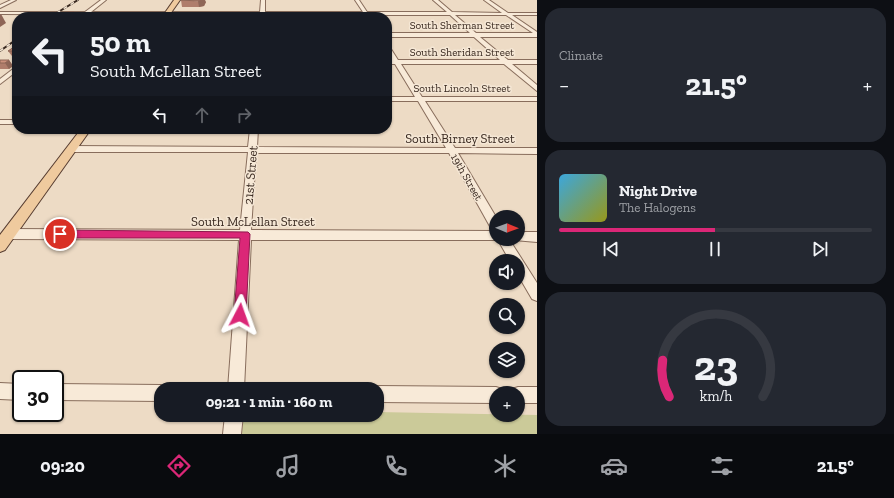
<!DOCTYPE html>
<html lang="en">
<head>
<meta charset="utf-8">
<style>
	:root { --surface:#171b24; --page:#242831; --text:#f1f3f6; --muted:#9ea1a6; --line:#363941; --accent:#db2777 }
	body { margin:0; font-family:"Zilla Slab",serif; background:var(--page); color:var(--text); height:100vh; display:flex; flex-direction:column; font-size:15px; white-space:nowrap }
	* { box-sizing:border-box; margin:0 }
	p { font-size:13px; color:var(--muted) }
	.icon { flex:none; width:22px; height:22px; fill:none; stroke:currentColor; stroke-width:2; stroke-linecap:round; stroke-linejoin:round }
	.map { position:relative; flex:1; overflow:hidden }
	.side { display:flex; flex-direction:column; gap:8px; padding:8px; background:#0d0f14; width:357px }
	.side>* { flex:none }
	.guide { position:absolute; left:12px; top:12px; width:380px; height:122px; border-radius:16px; box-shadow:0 1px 3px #0004; background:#171b24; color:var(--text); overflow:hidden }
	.needle { width:26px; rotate:91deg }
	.buttons { position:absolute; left:489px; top:210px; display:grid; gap:8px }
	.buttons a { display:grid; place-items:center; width:36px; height:36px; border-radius:50%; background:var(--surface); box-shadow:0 1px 3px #0004; font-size:20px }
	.speed { position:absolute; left:12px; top:370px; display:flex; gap:8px; font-size:20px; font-weight:700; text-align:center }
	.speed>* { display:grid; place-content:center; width:52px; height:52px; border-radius:50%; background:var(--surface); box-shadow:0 1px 3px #0004; line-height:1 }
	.speed .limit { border:2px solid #111; border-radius:6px; background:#fff; color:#111 }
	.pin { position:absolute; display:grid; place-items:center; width:34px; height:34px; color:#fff; margin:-17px; border:2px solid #fff; border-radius:50%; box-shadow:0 1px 4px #0007 }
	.me { position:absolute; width:44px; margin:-22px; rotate:4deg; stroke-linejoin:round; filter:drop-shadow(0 0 3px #0008) }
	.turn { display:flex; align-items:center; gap:14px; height:84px; padding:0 12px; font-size:18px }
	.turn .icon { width:52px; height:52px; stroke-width:2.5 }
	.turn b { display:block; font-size:28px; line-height:34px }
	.lanes { display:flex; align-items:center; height:38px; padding:0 12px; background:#0003; justify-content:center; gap:20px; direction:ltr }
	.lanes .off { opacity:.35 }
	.big { font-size:30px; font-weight:700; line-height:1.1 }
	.side .widget { flex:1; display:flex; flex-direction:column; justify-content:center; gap:6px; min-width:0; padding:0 14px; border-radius:16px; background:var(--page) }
	.side .dial { align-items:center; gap:0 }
	.dial svg { height:104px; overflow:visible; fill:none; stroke:var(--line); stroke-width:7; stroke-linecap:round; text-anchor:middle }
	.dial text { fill:var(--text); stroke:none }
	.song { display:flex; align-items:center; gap:12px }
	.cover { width:48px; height:48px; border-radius:6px; background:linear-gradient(135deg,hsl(200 70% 55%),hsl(60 70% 35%)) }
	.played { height:4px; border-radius:2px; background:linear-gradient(90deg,var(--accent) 50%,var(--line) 50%) }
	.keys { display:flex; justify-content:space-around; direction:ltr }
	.heat { display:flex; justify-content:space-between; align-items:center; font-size:22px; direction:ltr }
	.trip { position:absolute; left:154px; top:382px; width:230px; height:40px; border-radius:16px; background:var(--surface); box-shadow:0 1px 3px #0004; font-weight:700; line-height:40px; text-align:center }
	.tab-bar { display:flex; height:64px; justify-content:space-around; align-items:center; background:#090b0e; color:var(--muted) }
	.tab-bar .icon { width:28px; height:28px }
	.tab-bar .selected { color:var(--accent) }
	.tab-bar b { font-size:18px; color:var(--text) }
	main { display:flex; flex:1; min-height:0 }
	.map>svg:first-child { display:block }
	.green { fill:#cbca99 }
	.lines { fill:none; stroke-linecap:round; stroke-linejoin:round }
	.minor-casing { stroke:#886d5c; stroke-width:2 }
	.major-casing { stroke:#563c30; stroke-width:2 }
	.minor { fill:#f8ead8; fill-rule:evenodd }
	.major { fill:#efca9e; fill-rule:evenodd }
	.rail-casing { stroke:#38281f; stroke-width:2 }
	.rail { stroke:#f5e7d5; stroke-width:1.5; stroke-dasharray:4; stroke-linecap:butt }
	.wall { fill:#af7d6b }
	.shaded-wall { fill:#8e6657 }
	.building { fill:#cb917c; stroke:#8e6657 }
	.route { fill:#db2777; stroke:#8e194d }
	.labels { text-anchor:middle; stroke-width:3; stroke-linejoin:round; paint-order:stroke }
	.far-street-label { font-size:11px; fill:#38281f; stroke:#f5e7d5 }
	.street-label { font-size:13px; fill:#38281f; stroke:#f5e7d5 }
</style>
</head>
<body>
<main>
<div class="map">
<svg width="537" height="434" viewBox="0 0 537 434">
	<rect width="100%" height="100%" fill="#eddbc5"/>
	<polygon class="green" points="377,412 537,415 537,434 242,434 243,415 377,415"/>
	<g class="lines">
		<defs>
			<g id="minor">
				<polygon points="11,0 16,0 0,8 0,5"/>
				<path d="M101,0H106L91,12H260L261,0H265V12H363L355,0H359L367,12H447L433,0H438L452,12L502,13L484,0H489L508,13H537V15H512L537,32V37H480L508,60H537V64H512L537,85V91L504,64H401L422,97H537V101H425L455,148H537V154L458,153L496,217V239H509L537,283V301L532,299L518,275V261H510L498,240H251L244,389H228L239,240L9,239L5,237L3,234L5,231L9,229L240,230L248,152H71L67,149L71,146L248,147L250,129H258L257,147L446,148L418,101H387V97H415L395,64H387V60H392L387,52V45L389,46L398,60H500L474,37H387V33H470L450,15H369L370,17H366L364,15H264V17H260V15L0,14V12H85ZM455,15H506L533,33H476ZM256,153H449L492,230L496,231L251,230Z"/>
				<polygon points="17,66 17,71 0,84 0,79"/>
				<rect x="0" y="120" width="17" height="4"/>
				<polygon points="518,232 537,232 537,242 514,240 513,239 518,239"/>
				<polygon points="0,383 21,384 21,400 0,399"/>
				<polygon points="55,384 161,385 168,389 161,389 161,401 55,400"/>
				<polygon points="377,386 496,387 502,389 503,393 496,393 496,403 377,402 377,389 371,389"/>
				<polygon points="518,387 537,387 537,403 518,403 518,393 511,393 512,389"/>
				<polygon points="225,415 243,415 241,434 223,434"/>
			</g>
			<g id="major">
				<polygon points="174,0 180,0 168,17 162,17"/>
				<polygon points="81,129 91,129 5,250 0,252 0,235"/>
			</g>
		</defs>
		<use href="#minor" class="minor-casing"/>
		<use href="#major" class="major-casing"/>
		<use href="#minor" class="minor"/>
		<use href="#major" class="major"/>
		<defs>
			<g id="rail">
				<polyline points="50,17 78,0"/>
				<polyline points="0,51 17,39"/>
			</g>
		</defs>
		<use href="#rail" class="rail-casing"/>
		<use href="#rail" class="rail"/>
	</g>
	<g class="wall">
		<polygon points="181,0 206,2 204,6 199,7 182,7"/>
		<polygon points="74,12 76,16 75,17 59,17 63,16 63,15"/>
		<polygon points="17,47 17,56 12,56 8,51"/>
		<polygon points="0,60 9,60 13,66 9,69 0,69"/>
	</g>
	<g class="shaded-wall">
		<polygon points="200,0 205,0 206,2 204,6 199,7 198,1"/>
		<polygon points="74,12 76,16 75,17 71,17 70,15"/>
		<polygon points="1,14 6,23 0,27 0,15"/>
		<polygon points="9,60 13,66 9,69 5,63"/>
	</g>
	<g class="building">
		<polygon points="181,0 200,0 198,1"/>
		<polygon points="67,12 74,12 70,15 63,15"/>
		<polygon points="60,16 66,16 65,17 59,17"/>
		<polygon points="14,47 17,47 17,51 8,51"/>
		<polygon points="0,60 9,60 5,63 0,63"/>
	</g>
	<polygon class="route" points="60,230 248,232 250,234 246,315 244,319 240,321 236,319 234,315 240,238 60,238 57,237 55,234 57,231"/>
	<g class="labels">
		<g class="far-street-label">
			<text x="462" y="29">South Sherman Street</text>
			<text x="462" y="56">South Sheridan Street</text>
			<text x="462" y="92">South Lincoln Street</text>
			<text transform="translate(467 177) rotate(60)" y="4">19th Street</text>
		</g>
		<g class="street-label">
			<text x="460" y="143">South Birney Street</text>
			<text transform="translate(250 175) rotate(-85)" y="5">21st Street</text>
			<text x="253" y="226">South McLellan Street</text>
		</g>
	</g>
</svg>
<div class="buttons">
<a><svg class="needle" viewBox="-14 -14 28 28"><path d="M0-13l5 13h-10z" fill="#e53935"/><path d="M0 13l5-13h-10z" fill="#9ea1a6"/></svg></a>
<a><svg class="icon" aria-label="sound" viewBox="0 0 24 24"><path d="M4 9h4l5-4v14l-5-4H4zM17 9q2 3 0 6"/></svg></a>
<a><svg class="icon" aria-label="search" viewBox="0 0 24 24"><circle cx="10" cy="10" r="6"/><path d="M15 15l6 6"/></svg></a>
<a><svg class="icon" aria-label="layers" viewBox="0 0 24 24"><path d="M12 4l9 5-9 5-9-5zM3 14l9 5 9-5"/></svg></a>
<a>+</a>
</div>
<div class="speed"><div class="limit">30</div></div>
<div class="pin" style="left:60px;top:234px;background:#d93025"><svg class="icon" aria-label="arrive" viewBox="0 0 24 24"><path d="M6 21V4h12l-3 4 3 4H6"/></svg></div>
<svg class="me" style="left:240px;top:315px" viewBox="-20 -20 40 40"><path d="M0-17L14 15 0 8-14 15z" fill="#db2777" stroke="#fff" stroke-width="4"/></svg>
<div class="trip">09:21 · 1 min · 160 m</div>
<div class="guide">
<div class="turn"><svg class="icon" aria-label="left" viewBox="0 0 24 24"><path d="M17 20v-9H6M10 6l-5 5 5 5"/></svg><div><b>50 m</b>South McLellan Street</div></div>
<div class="lanes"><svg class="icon" aria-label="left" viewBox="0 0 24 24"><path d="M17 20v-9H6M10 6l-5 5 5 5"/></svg><svg class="icon off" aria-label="ahead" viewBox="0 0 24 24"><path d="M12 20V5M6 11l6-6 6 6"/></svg><svg class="icon off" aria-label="right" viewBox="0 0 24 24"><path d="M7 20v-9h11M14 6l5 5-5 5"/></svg></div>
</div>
</div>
<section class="side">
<div class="widget"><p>Climate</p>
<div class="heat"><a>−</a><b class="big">21.5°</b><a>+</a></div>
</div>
<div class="widget">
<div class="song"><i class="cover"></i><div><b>Night Drive</b><p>The Halogens</p></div></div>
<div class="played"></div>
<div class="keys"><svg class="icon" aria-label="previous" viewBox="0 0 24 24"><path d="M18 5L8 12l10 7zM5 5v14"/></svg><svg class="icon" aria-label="pause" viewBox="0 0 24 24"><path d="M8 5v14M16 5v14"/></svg><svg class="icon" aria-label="next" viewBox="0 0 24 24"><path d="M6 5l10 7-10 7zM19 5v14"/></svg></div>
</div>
<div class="widget dial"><svg viewBox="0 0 100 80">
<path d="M14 69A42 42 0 1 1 86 69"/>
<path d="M14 69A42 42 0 0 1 9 41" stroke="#db2777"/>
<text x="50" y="56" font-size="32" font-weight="700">23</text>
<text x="50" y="72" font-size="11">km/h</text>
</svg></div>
</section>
</main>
<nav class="tab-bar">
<b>09:20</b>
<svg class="icon selected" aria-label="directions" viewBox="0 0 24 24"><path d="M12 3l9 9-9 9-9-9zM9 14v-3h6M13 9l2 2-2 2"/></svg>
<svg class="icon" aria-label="music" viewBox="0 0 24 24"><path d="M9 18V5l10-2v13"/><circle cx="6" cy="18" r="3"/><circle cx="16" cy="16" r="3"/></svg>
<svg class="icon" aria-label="phone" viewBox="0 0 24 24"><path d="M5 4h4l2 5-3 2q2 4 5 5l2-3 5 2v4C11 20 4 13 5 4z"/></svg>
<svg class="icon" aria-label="climate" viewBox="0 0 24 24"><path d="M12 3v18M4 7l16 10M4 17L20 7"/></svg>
<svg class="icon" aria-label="car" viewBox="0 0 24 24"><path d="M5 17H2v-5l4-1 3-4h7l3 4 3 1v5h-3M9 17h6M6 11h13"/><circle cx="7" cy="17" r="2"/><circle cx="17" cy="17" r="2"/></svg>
<svg class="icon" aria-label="filters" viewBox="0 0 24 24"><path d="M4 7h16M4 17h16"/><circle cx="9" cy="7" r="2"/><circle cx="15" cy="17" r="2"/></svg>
<b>21.5°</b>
</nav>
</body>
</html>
